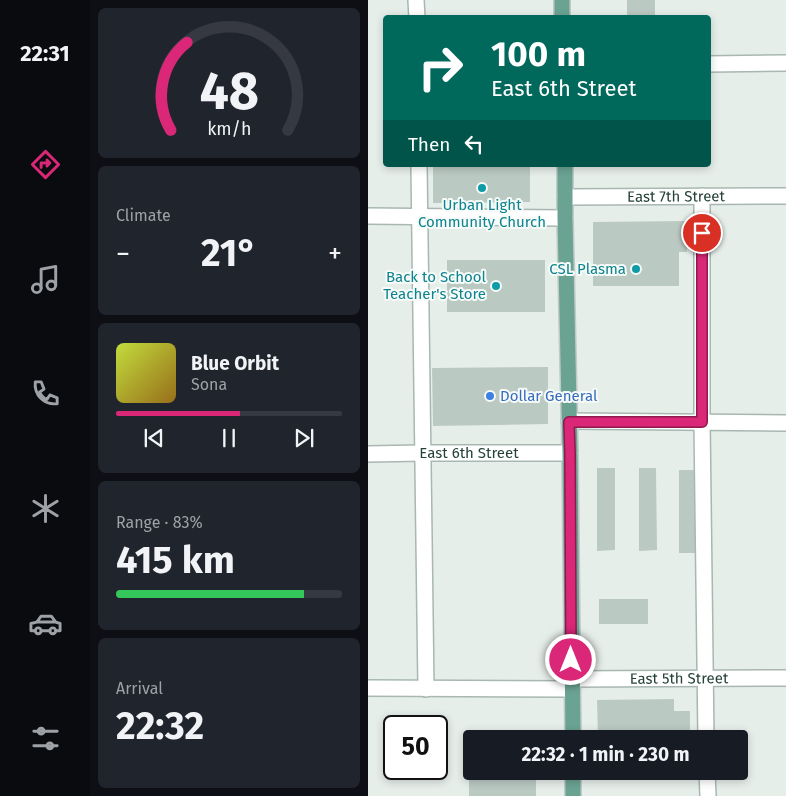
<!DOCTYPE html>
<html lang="en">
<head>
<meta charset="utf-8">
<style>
	:root { --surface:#171b24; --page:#20242c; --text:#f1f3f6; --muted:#9ea1a6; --line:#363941; --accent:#db2777 }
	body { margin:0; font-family:"Fira Sans",sans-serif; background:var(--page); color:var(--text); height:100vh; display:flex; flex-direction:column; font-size:19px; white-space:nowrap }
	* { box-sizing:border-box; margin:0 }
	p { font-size:16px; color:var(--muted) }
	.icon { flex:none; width:28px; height:28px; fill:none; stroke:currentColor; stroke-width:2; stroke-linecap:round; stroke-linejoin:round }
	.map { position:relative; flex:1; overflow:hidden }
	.side { display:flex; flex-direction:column; gap:8px; padding:8px; background:#0d0f14; width:278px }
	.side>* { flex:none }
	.guide { position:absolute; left:15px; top:15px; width:328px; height:152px; border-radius:5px; box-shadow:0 2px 8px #0003; background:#00695c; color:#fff; overflow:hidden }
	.speed { position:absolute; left:15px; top:715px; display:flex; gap:10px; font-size:25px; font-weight:700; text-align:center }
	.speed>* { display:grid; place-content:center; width:65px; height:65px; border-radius:50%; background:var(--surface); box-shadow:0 2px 8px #0003; line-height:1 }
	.speed .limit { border:2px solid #111; border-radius:8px; background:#fff; color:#111 }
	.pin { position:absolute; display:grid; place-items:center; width:42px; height:42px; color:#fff; margin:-21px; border:2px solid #fff; border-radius:50%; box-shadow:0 1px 5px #0007 }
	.me { position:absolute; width:55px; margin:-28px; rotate:0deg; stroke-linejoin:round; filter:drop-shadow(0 0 4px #0008) }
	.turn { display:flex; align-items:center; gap:18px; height:105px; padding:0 25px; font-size:22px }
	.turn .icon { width:65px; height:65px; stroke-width:2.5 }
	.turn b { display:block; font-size:35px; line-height:42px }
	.then { display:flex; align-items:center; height:48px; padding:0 25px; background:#0003; gap:10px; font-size:19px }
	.big { font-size:38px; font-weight:700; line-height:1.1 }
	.side .tile { flex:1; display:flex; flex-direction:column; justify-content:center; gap:8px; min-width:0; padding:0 18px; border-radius:8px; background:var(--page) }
	.side .dial { align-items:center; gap:0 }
	.dial svg { height:130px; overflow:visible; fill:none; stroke:var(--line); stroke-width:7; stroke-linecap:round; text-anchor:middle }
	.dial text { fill:var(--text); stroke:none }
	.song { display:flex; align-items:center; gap:15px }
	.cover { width:60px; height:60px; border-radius:8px; background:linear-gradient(135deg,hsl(70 70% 55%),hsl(40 70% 35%)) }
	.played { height:5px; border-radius:2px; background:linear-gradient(90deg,var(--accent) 55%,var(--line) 55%) }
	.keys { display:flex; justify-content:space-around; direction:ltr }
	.heat { display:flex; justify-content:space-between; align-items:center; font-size:28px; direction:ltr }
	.charge { height:8px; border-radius:4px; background:linear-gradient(90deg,#34c759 83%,var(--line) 0) }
	.trip { position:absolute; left:95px; top:730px; width:285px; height:50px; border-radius:5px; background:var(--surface); box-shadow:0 2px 8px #0003; font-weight:700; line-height:50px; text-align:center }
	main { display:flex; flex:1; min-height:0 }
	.tab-bar { display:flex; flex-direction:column; width:90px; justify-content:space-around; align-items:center; background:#090b0e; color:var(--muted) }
	.tab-bar .icon { width:35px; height:35px }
	.tab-bar .current { color:var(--accent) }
	.tab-bar b { font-size:22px; color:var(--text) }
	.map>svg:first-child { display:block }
	.building { fill:#bbc9c3 }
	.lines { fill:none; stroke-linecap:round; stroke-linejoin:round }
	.minor-casing { stroke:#a8b7b1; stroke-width:18 }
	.major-casing { stroke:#c2cac7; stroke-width:18 }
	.minor { stroke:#fff; stroke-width:15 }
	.major { stroke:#6ba393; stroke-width:15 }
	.route-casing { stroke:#8e194d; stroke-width:12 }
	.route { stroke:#db2777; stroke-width:9 }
	.culture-dot { fill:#0f9aa8; stroke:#f7fbf8; stroke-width:2 }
	.shop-dot { fill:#3f7fe0; stroke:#f7fbf8; stroke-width:2 }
	.labels { text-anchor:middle; stroke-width:4; stroke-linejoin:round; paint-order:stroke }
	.street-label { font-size:15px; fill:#254138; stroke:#f7fbf8 }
	.culture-label { font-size:15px; fill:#0d838f; stroke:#f7fbf8; text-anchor:end }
	.shop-label { font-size:15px; fill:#366cbe; stroke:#f7fbf8; text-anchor:start }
</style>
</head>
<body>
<main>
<nav class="tab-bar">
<b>22:31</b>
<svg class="icon current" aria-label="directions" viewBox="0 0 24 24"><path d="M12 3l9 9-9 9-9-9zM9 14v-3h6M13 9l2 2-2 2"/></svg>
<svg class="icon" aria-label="music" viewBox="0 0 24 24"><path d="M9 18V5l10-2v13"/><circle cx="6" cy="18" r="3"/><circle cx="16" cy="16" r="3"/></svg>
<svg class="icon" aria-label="phone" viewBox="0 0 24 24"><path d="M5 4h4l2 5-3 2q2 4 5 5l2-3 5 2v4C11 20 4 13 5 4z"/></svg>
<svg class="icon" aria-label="climate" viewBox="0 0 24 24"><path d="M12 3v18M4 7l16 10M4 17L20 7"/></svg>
<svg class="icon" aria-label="car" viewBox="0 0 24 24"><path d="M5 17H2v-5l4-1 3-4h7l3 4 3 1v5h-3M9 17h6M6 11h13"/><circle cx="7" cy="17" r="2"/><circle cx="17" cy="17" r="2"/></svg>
<svg class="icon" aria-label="filters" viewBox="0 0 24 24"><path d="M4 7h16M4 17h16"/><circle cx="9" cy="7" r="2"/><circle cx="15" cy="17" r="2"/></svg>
</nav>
<section class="side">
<div class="tile dial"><svg viewBox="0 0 100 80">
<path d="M14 69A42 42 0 1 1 86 69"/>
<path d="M14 69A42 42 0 0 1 24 15" stroke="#db2777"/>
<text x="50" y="56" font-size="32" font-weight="700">48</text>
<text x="50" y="72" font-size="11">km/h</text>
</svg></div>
<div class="tile"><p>Climate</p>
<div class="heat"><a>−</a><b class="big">21°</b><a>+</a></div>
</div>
<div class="tile">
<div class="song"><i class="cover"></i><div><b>Blue Orbit</b><p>Sona</p></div></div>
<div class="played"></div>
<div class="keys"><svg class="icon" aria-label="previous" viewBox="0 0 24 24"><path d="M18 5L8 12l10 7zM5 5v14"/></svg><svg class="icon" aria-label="pause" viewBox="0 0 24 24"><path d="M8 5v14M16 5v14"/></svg><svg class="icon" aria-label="next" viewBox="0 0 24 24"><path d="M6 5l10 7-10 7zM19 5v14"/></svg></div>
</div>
<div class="tile"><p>Range · 83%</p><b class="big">415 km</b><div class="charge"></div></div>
<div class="tile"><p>Arrival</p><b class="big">22:32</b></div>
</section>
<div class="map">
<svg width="419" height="796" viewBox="0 0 419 796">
	<rect width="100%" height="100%" fill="#e6eeea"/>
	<g class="building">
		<rect x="259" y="0" width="28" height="18"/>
		<polygon points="65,165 162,165 162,202 65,203"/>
		<polygon points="319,221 319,252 311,252 311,286 225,286 225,222"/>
		<rect x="79" y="260" width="98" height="52"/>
		<polygon points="180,367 180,424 65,426 64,368"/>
		<polygon points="229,468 247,468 247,550 229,551"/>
		<polygon points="271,468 288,468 289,550 271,551"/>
		<polygon points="311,470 328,470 329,553 311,553"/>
		<rect x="231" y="599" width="49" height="25"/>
		<polygon points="306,699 306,711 322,711 322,739 230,739 229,700"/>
		<polygon points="101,753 104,753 104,771 168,771 168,796 101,796"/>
	</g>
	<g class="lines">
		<defs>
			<g id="minor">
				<polyline points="48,0 49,18"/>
				<polyline points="340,64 419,63"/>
				<polyline points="51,165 58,689"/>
				<polyline points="334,196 334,422 338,739"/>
				<path id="s1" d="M197,197L419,196"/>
				<polyline points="0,216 197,218"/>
				<polyline points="201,421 419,423"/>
				<path id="s2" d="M0,454L54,453H202"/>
				<path id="s3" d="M203,679L419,678"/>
				<polyline points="0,688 204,689"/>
				<polyline points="339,771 340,796"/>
			</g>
			<g id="major">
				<polyline points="194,0 194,18"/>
				<polyline points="197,165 197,218 202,453 205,739"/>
				<polyline points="205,771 205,796"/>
			</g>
		</defs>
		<use href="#minor" class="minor-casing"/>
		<use href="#major" class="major-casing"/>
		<use href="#minor" class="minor"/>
		<use href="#major" class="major"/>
	</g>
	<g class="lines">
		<defs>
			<polyline id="route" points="203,660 202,454 201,422 334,422 334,233"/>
		</defs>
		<use href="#route" class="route-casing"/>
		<use href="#route" class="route"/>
	</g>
	<g class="culture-dot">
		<circle cx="114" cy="188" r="5"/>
		<circle cx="268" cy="269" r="5"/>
		<circle cx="128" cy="286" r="5"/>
	</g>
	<circle class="shop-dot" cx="122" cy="396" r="5"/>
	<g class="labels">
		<g class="street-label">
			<text dy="5" stroke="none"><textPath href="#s1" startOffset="111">East 7th Street</textPath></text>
			<text dy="5" stroke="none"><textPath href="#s2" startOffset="101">East 6th Street</textPath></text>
			<text dy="5" stroke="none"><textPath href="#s3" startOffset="108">East 5th Street</textPath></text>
		</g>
		<g class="culture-label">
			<text x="114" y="210" text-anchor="middle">Urban Light<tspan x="114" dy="17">Community Church</tspan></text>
			<text x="258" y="274">CSL Plasma</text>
			<text x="118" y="282">Back to School<tspan x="118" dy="17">Teacher's Store</tspan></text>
		</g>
		<g class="shop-label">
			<text x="132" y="401">Dollar General</text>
		</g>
	</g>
</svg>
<div class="speed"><div class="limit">50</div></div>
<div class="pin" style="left:334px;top:233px;background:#d93025"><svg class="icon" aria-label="arrive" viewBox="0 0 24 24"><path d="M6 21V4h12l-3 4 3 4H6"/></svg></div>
<svg class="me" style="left:203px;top:660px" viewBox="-20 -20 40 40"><circle r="17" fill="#db2777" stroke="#fff" stroke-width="3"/><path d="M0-11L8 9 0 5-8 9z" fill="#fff"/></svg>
<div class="trip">22:32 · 1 min · 230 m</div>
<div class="guide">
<div class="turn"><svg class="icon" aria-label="right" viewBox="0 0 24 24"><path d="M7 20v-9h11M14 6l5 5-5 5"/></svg><div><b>100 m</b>East 6th Street</div></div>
<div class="then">Then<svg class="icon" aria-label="left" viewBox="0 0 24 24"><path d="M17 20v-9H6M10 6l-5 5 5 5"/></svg></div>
</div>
</div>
</main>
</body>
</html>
